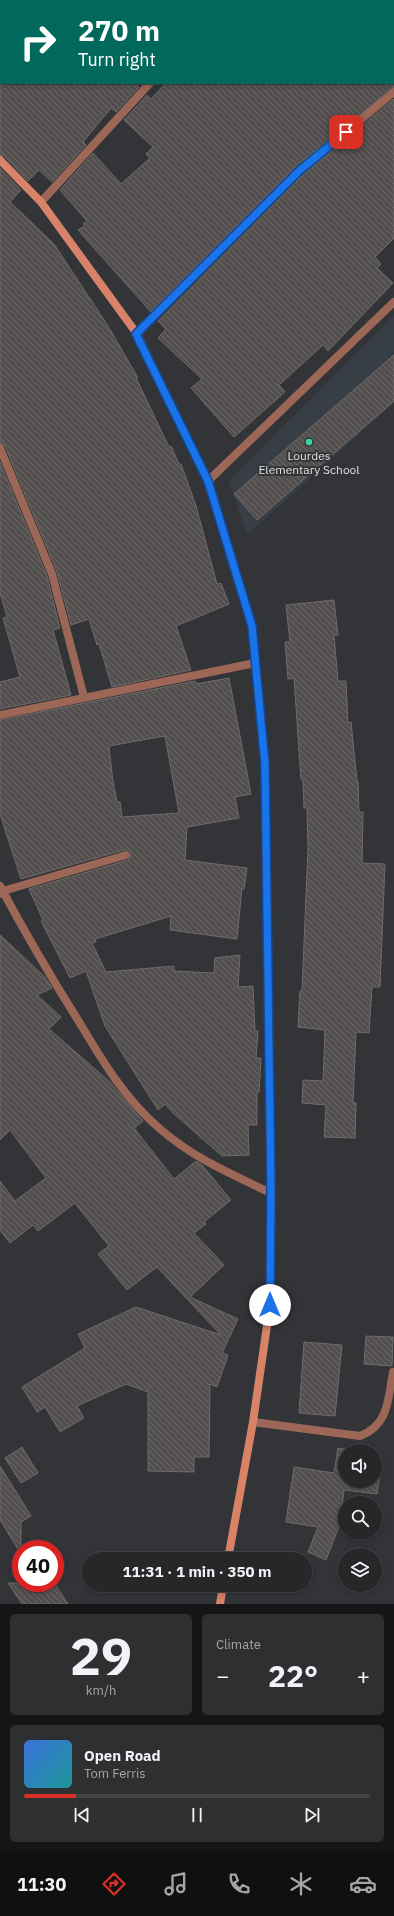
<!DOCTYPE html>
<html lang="en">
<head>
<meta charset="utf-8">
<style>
	:root { --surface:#262729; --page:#2e2f31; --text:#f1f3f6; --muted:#a4a5a8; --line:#424446; --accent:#d93025 }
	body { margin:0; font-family:"IBM Plex Sans",sans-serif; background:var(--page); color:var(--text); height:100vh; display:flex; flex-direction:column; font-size:15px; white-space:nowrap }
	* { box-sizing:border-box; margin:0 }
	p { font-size:13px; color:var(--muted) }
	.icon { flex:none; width:22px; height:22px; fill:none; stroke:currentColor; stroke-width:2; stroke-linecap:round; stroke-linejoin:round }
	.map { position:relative; height:1604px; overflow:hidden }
	.side { display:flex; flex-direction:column; gap:10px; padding:10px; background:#151517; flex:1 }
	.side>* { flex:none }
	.hud { position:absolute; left:0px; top:0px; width:394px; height:84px; box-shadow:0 2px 6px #0003,0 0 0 1px var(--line); background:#00695c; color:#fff; overflow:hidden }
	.fabs { position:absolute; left:338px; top:1444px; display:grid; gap:8px }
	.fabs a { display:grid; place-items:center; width:44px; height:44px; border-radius:50%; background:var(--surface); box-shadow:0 2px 6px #0003,0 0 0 1px var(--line); font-size:20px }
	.speed { position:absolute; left:12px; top:1540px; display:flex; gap:8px; font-size:20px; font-weight:700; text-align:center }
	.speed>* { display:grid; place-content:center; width:52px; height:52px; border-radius:50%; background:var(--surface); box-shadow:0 2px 6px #0003,0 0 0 1px var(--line); line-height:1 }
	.speed .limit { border:6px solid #d22; background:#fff; color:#111 }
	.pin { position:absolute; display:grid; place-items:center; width:34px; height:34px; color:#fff; margin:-17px; border-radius:8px; box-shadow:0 2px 6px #0006 }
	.me { position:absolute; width:44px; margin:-22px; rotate:0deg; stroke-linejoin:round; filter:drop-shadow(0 0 3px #0008) }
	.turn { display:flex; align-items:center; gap:14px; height:84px; padding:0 12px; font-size:18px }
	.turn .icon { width:52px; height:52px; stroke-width:2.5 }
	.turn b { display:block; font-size:28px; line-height:34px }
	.big { font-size:30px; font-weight:800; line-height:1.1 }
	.side .tile { flex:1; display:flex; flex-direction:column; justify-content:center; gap:6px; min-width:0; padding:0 14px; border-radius:6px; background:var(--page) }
	.side .dial { align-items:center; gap:0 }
	.dial b { font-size:52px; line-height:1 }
	.song { display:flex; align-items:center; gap:12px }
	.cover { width:48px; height:48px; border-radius:6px; background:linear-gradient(135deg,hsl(220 70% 55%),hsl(180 70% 35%)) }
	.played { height:4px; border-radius:2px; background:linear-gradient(90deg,var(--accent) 15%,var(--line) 15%) }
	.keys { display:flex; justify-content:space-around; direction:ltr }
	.heat { display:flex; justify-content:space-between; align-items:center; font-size:22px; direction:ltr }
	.side .tiles { flex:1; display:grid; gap:10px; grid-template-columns:1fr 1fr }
	.tile:last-child { grid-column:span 2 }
	.trip { position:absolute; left:82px; top:1552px; width:230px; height:40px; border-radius:20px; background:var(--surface); box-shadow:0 2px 6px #0003,0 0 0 1px var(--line); font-weight:800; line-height:40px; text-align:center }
	.tab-bar { display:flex; height:64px; justify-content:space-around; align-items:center; background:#0f1010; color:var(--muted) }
	.tab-bar .icon { width:28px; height:28px }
	.tab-bar .active { color:var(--accent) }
	.tab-bar b { font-size:18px; color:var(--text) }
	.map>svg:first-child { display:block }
	.built { fill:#373e45 }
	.building { fill:url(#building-back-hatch); stroke:#6f6b6a; fill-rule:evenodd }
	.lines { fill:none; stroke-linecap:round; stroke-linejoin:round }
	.lane { stroke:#9d6757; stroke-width:8 }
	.street { stroke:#9d6757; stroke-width:8 }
	.secondary { stroke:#d88268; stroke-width:8 }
	.route-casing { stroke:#114b97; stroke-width:10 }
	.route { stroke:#1a73e8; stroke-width:7 }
	.poi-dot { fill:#36d4a7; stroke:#323437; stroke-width:1.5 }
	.labels { text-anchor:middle; stroke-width:4; stroke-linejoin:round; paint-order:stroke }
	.poi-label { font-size:12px; fill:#e0e1e3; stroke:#323437 }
</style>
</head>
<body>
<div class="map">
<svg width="394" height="1604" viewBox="0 0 394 1604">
	<defs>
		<pattern id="building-back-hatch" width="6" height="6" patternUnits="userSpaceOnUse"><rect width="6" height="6" fill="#534f4e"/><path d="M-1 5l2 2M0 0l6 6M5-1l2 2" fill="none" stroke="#6b6867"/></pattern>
	</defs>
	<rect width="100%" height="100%" fill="#323437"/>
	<polygon class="built" points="394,316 394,403 247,535 229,481"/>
	<g class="building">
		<polygon points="0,83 135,83 139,87 116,112 111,108 83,142 86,145 52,182 39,170 28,181 4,156 0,155"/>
		<polygon points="166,83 394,83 394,87 295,167 151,312 78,230 85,226 83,224 87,221 60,190 93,153 121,184 150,158 146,154 153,147 124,120 147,95 151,99"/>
		<polygon points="394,99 394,238 375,257 381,264 377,268 393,283 328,351 323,345 279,385 285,392 234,437 191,388 202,379 158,338 166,329 158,321 303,175"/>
		<polygon points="0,168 21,190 10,202 54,244 108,326 138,378 136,378 169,447 171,446 179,464 181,464 196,506 217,584 221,583 229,604 176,626 191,670 112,687 99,644 97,645 89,619 71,625 57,572 5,446 0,443"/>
		<polygon points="394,355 394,401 257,520 234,494"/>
		<polygon points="0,462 47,576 60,628 53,630 71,695 0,709 0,682 20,677 3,618 7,617 0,593"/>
		<polygon points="334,600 338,635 334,635 338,681 346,681 348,723 351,722 357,781 358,781 359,812 363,812 362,863 385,864 380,987 372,987 369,1033 356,1032 353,1103 356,1103 355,1138 324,1137 326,1105 302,1103 303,1080 323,1081 325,1030 298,1027 300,991 302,991 308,847 307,808 304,808 303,780 301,780 294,678 288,679 285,642 290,642 286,605"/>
		<path d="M229,678L251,794L235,797L239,818L187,827L185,860L247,868L244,889L242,888L237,939L170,930L171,916L95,939L96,942L92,943L106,972L174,966V971L214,973L215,958L240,955L238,987L253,986L255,1031H258L256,1058H261L259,1092H257V1125H248L249,1155L222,1156L173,1113L165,1104L158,1110L105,1026L86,971L70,978L41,921L43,920L29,889L128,860L131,857V853L128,850H124L21,879L0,814V720L195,681L196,684ZM165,736L179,813L122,817L120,802H117L113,782L109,746Z"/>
		<polygon points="0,935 45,977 52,988 37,995 61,1017 49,1029 110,1082 143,1121 134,1128 174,1179 196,1161 202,1165 231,1200 204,1222 206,1224 194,1233 224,1265 190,1297 238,1319 222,1353 228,1355 217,1387 210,1384 209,1457 194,1457 194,1472 148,1471 148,1392 126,1384 77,1406 84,1418 60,1432 45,1407 37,1412 22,1387 85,1348 78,1334 136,1307 221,1335 157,1267 127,1290 98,1254 109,1246 75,1203 38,1231 33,1225 10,1243 0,1230 0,1181 15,1201 46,1178 10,1130 0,1140"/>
		<polygon points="366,1336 393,1337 392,1366 364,1364"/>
		<polygon points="304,1342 342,1345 335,1416 299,1413"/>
		<polygon points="22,1447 38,1473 21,1483 5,1458"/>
		<polygon points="338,1448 357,1451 345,1451 345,1481 375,1481 375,1466 381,1467 377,1494 344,1490 340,1524 326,1560 308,1552 318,1527 286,1522 294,1467 334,1473"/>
		<polygon points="0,1466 31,1516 21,1522 21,1554 0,1520"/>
		<polygon points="8,1583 54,1583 68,1604 22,1604"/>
	</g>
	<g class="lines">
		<path class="lane" d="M253,1422L360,1436C389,1425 388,1399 393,1372"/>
		<g class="street">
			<polyline points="242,1 243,0"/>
			<polyline points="0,5 1,4"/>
			<polyline points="41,202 150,83"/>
			<polyline points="137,334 299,171 394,92"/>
			<polyline points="0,448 52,574 84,697"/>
			<polyline points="208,481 394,302"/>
			<polyline points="0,715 255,663"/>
			<path d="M0,886C25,933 52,979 81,1025C103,1062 126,1100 159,1128C193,1158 231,1174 271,1193"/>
			<polyline points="0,894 3,891 126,855"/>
		</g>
		<g class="secondary">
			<polyline points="0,160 41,202 137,334 208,481 252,626 265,763 271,1193 270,1305 253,1422 228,1559"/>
			<polyline points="220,1604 223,1585"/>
		</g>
	</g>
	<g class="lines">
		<defs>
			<polyline id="route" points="270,1305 271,1193 265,764 252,626 208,481 136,334 299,171 346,132"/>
		</defs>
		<use href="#route" class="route-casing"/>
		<use href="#route" class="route"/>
	</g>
	<circle class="poi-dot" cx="309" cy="442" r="4"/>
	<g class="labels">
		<g class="poi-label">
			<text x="309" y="460">Lourdes<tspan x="309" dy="14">Elementary School</tspan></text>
		</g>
	</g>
</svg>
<div class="fabs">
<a><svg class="icon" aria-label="sound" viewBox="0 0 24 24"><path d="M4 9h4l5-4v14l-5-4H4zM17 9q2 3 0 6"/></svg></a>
<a><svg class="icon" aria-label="search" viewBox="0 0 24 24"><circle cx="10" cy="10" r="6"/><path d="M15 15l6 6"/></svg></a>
<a><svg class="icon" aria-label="layers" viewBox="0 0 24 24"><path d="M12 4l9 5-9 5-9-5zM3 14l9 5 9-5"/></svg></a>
</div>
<div class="speed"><div class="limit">40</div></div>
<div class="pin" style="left:346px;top:132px;background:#d93025"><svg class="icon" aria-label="arrive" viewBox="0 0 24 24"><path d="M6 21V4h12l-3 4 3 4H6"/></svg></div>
<svg class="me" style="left:270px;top:1305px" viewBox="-20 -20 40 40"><circle r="19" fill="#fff"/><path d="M0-13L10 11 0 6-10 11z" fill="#1a73e8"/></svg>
<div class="trip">11:31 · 1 min · 350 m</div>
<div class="hud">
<div class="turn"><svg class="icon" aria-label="right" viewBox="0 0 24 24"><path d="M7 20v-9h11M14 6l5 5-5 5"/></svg><div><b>270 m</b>Turn right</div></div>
</div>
</div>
<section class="side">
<div class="tiles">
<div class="tile dial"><b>29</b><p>km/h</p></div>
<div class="tile"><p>Climate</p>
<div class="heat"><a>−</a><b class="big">22°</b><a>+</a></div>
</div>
<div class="tile">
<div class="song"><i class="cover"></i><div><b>Open Road</b><p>Tom Ferris</p></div></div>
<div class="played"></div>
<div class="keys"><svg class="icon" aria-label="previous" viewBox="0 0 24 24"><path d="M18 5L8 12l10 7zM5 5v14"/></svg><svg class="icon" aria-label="pause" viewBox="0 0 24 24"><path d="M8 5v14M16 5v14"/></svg><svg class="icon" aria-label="next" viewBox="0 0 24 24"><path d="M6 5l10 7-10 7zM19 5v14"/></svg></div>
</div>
</div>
</section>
<nav class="tab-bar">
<b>11:30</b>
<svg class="icon active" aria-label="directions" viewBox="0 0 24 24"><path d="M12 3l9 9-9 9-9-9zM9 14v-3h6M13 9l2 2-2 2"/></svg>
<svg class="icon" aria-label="music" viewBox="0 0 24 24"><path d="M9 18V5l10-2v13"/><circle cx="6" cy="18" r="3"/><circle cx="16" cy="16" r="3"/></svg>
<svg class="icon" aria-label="phone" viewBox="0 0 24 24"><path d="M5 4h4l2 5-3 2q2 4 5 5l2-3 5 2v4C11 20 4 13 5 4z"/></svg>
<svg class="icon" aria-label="climate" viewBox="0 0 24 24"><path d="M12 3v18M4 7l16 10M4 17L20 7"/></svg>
<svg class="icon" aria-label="car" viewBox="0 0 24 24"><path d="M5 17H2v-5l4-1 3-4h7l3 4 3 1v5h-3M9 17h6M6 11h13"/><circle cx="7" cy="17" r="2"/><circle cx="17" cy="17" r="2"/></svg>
</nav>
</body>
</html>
